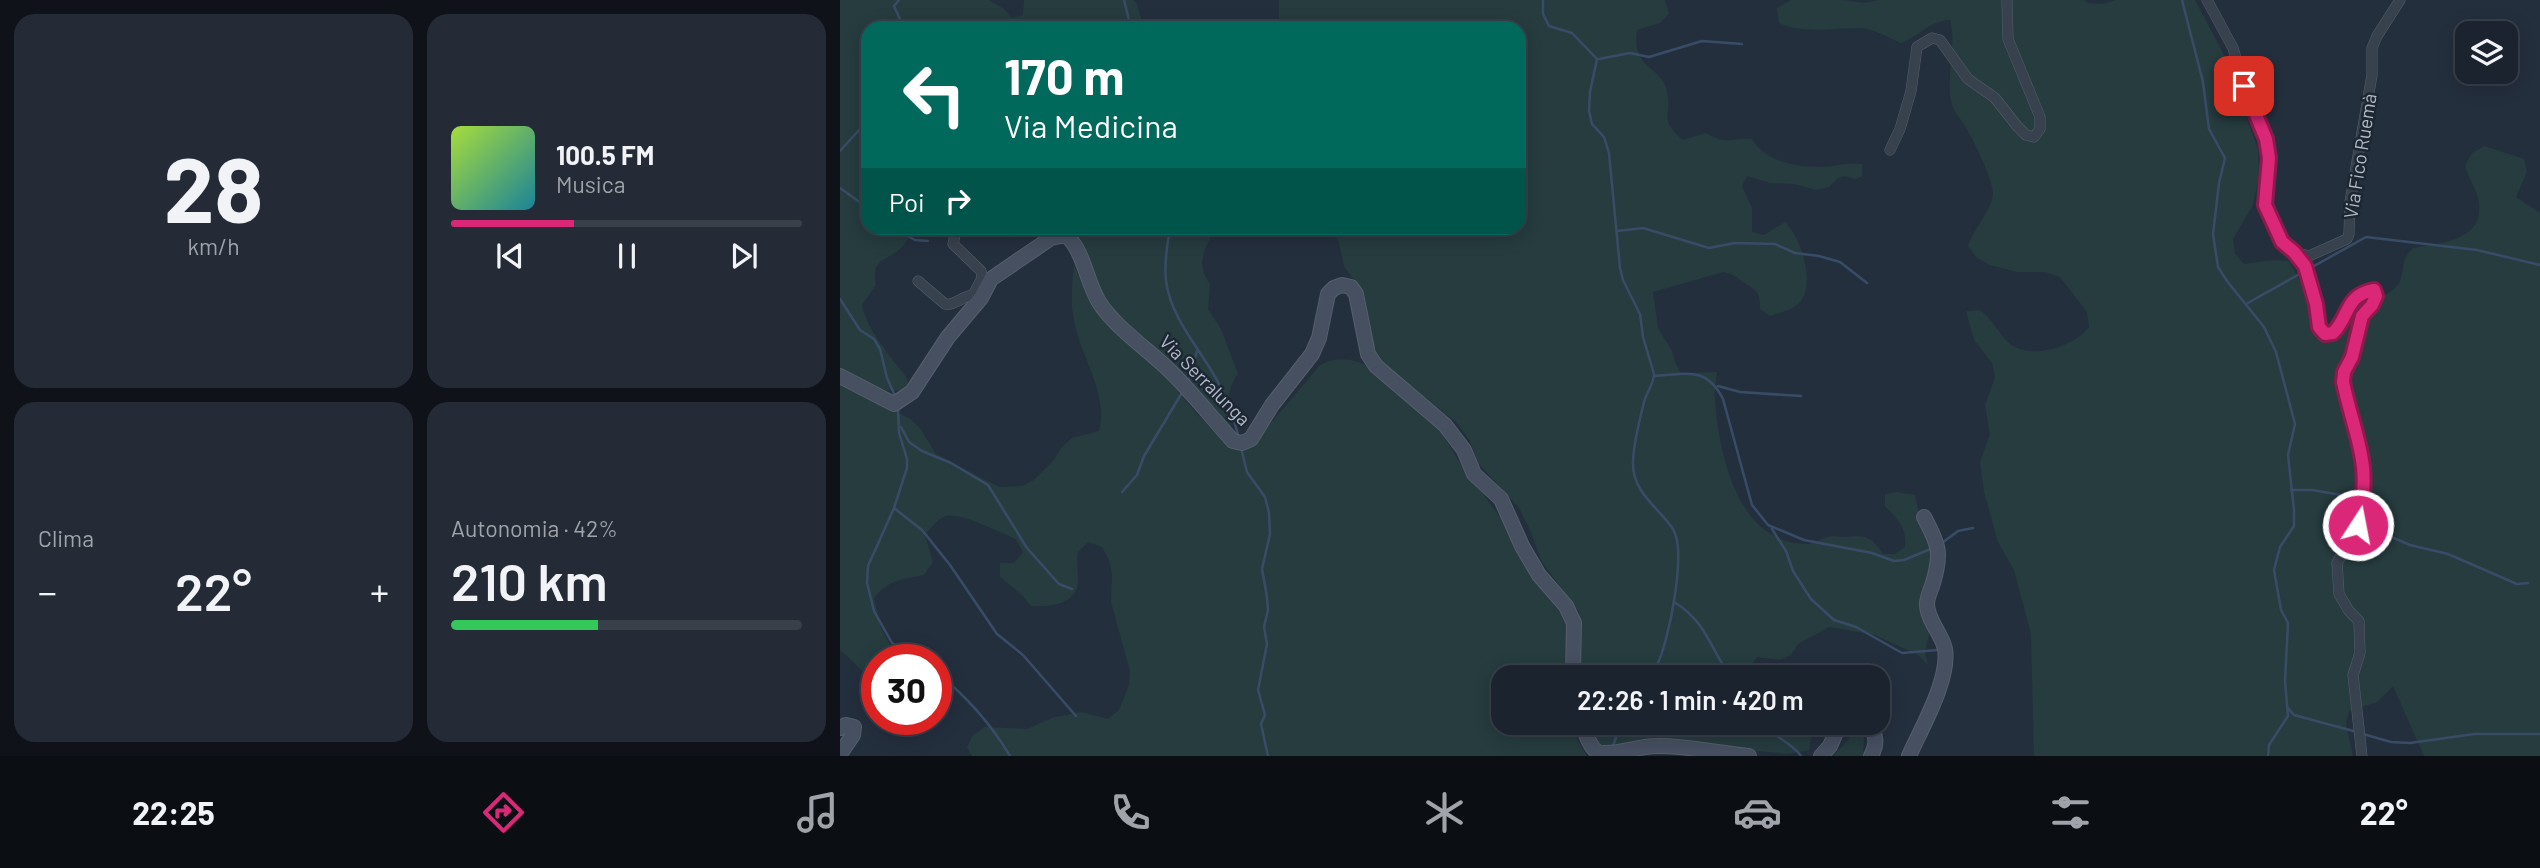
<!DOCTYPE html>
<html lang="it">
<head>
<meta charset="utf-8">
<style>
	:root { --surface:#1b232e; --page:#242b36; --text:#f1f3f6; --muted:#a0a4aa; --line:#39404a; --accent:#db2777 }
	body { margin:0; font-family:Barlow,sans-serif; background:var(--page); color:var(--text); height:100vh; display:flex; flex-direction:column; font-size:26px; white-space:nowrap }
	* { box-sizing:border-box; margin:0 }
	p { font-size:23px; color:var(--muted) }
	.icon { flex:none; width:38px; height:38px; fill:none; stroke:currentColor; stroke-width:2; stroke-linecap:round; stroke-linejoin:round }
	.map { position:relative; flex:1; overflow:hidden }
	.sheet { display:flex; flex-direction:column; gap:14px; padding:14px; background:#0f1319; width:840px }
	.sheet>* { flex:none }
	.guide { position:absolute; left:21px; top:21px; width:665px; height:214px; border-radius:21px; box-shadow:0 4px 18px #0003,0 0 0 2px var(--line); background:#00695c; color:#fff; overflow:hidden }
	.controls { position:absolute; left:1615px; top:21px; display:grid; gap:14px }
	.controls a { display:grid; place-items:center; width:63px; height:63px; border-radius:14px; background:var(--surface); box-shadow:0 4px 18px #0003,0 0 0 2px var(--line); font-size:35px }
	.speed { position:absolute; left:21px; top:644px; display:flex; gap:14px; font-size:35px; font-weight:700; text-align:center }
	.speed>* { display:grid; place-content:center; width:91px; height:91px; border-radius:50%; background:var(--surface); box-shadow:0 4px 18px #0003,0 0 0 2px var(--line); line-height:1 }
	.speed .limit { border:10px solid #d22; background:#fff; color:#111 }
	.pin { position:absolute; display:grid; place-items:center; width:60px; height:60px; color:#fff; margin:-30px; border-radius:14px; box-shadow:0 4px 10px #0006 }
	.me { position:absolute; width:77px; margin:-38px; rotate:11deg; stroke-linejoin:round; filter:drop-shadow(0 0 5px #0008) }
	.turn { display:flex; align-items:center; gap:24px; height:147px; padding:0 28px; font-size:32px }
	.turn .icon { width:91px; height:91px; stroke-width:2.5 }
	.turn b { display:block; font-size:49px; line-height:60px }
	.then { display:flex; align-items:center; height:66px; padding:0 28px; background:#0003; gap:14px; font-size:26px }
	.big { font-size:52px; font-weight:600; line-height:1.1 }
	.sheet .card { flex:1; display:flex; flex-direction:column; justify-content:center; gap:10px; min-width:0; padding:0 24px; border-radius:21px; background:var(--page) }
	.sheet .dial { align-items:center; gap:0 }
	.dial b { font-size:91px; line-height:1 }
	.song { display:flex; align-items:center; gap:21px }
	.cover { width:84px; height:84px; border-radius:10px; background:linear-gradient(135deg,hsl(80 70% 55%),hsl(190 70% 35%)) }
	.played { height:7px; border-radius:4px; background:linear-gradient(90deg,var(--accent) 35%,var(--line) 35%) }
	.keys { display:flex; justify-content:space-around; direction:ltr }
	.heat { display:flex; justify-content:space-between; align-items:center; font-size:38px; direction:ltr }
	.charge { height:10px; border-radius:5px; background:linear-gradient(90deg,#34c759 42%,var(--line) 0) }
	.sheet .tiles { flex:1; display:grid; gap:14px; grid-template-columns:repeat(2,1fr) }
	.trip { position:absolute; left:651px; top:665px; width:399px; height:70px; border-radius:21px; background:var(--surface); box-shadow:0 4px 18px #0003,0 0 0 2px var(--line); font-weight:600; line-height:70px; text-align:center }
	.tab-bar { display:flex; height:112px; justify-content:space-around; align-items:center; background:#0b0e12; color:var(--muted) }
	.tab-bar .icon { width:49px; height:49px }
	.tab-bar .active { color:var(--accent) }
	.tab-bar b { font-size:32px; color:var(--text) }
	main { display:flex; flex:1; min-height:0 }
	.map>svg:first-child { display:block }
	.green { fill:#263c3f }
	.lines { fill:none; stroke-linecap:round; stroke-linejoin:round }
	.stream { stroke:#394c67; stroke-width:2.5 }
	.street-casing { stroke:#565f6c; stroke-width:11 }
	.secondary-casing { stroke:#565f6c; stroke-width:16 }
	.street { stroke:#38414e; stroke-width:10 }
	.secondary { stroke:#465061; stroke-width:14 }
	.route-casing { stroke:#8e194d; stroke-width:18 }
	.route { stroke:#db2777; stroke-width:12 }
	.labels { text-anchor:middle; stroke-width:5; stroke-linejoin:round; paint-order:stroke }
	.street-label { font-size:19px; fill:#b4bcc9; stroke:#1d2633 }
</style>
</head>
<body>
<main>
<section class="sheet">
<div class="tiles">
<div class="card dial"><b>28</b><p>km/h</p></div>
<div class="card">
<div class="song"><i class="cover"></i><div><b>100.5 FM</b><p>Musica</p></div></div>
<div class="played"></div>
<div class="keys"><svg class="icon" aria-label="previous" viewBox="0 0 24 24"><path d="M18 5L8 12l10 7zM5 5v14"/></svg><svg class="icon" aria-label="pause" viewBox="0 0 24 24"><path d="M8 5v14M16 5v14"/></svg><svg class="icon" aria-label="next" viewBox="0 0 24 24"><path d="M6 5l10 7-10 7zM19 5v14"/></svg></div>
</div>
<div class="card"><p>Clima</p>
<div class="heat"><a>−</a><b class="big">22°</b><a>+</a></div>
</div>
<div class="card"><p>Autonomia · 42%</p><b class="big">210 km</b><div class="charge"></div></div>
</div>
</section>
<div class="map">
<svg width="1700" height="756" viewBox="0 0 1700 756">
	<rect width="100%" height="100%" fill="#242f3e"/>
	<g class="green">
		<path d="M0,0H149L164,9L172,18L183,15L184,0H293L297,4L304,28H28V228H71C70,233 69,239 65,243C51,263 30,254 36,285L22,305C26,325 40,343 52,359C60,370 67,374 69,387C46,398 20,382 0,371Z"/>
		<path d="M439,0H825L829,14L820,23L797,30C791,71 821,64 827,91C833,116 817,118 843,140L866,133C887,146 890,137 912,139C924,161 958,168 983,167C996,166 1008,162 1022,164V176L1016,179L1004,176L998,178L989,187L977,190L954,184L930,183L907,176L902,186L912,208V232L924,235L945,222C961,237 976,284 960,302C952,311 940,312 930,316L920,309C920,291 917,291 903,282C895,276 893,274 883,272L813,292L818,328L832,351L835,363L841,373L877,372C876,381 874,390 875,399C879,454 897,543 966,544C975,544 983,537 992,536C996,536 999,537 1003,537C1024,536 1029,533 1043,554H1055L1065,547C1067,527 1058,520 1045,506V494L1057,492L1075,495L1080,518L1095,557L1090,630L1085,653L1088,665L1078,655L1035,635L989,627L958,644L951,655L940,660L917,657L910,667L914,677H741L742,635L739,612L702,562L690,530L679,508L638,463L630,441L617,423L546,366L532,344L525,296L504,266L499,243L492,228H679V28H445L439,19Z"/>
		<path d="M951,0H1003L1024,3L1039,0H1243L1248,3L1262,4L1276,0H1355L1384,55L1418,149L1419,177L1413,205L1393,239L1395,253L1404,264L1434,260L1448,261C1465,284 1471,311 1478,338L1492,340C1505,331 1508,315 1520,305C1530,297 1546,298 1555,288C1563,281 1562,271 1564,262C1565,257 1569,252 1573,248C1602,243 1648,240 1638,198C1635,187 1628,177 1625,166L1632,153L1644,146L1684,159L1687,172L1676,197L1700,213V756H1584L1553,686L1537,702L1509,711L1506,724L1513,756H1194L1191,634L1174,570L1158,542L1144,492L1140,462L1150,434L1145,405L1155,377L1152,363L1134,340L1126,311L1140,310C1153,320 1159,334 1169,343C1191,361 1233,347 1249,327L1247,312L1220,277L1205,272H1177L1150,265L1137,258L1128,246C1133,229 1153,209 1153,193C1152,177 1132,137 1123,123C1118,116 1112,109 1111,100C1106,74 1117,44 1110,20C1089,21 1080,36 1061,43C1049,38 1033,28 1020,28C995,28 962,34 939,23L937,8Z"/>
		<path d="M237,228H375L365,249L362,262L364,274L370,285L368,309L381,329L398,374C384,392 389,411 392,432L340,371L265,304L251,273Z"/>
		<path d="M234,265L249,300L274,330L323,373L357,414L390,447L415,442L480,365C497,356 515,358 532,369L601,432L620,463L660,517L692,577L718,609L725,622L729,637L725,664L726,677H663V723H733L738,741L747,756H132L127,747L133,735L145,727L187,729L212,718L241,712L268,719L279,710L289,685L290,671L271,602L272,574L269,560L262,547L248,542L238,552C236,562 238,570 238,580C238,605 209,607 191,606L182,595L160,577V563H174L183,552L176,539C160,533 122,512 106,516C97,519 91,528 85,535L93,562L84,575C63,579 48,580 34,598L41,628L58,660H37V684C22,674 14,660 0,650V385L69,418L80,428L96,454L159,487L182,486L194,480L214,460L221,448L232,438L259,431C269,394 240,356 234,320C230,302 232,284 234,265Z"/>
		<polygon points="748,723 967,723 971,738 969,750 947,754 816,740 764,748 758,745"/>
		<polygon points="1019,728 1024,737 1023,756 993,756"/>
	</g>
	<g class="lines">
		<g class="stream">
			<polyline points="59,0 54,6 64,28"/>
			<polyline points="284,0 291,28"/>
			<path d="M703,0V14L709,26L732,33L757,59L750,92L749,111L752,124L764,137L769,153L780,268L783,280L800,314L803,337L814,374C814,383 808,390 805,399C801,413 793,447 793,462C792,492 817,506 833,529C847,551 829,641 817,665C815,669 811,673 807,677"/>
			<polyline points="1342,0 1363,82 1369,129 1385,158 1379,183 1373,234 1378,267 1387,281 1424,327 1436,352 1455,424 1448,455 1454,510 1454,526 1440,547 1434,570 1441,610 1448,623 1445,681 1448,716 1429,745 1428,756"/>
			<polyline points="759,59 790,53 809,57 862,41 902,44"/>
			<polyline points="0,151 20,129 28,99"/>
			<polyline points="0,188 28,208"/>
			<polyline points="53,228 75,240 88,241"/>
			<polyline points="165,228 169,236"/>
			<path d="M330,228C327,245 324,264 326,281C331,319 361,350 378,382C387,400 394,419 399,438"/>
			<polyline points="777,231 803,228 869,248 895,243 935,244 955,253 979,256 1000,262 1027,283"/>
			<polyline points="0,299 20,330 34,339 40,349 47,378 56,398"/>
			<polyline points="1406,304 1526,237 1637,250 1700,265"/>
			<path d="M814,376C847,374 866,366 883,399L912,505L928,525L964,540L1032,553L1054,561L1064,560L1093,548"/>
			<polyline points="348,382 357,351"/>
			<polyline points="878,386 900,392 961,396"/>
			<polyline points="58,408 59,433 67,459 67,468 54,508 28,566 27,583 34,611 52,643 81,660"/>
			<polyline points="61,427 69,442 82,451 111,463 148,485 187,548 219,584 232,589"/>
			<polyline points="401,448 407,472 425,497 429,513 430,534 422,569 427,597 428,610 424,627 427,644 418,690 425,715 421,724 428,756"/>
			<polyline points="1451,490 1472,490 1507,496 1517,514"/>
			<polyline points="282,492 297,475 304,456 343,391"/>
			<polyline points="54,508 82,530 110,565 157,634 183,655 236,716"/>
			<polyline points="1522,522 1524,525 1570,545 1608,554 1677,584 1688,583"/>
			<polyline points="932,529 946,551 953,571 971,599 994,620 1016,627 1062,653 1098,650"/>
			<polyline points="1102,543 1118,531 1133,528"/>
			<path d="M834,602C867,622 870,649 891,677"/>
			<path d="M96,672C125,695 151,724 170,756"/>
			<polyline points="1448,708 1454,715 1517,732"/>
			<path d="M924,723C934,738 951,742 961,756"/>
			<polyline points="1523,734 1551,742 1570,743 1634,734 1700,734"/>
			<polyline points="773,746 781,723"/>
		</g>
		<defs>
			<g id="street">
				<polyline points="1367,0 1393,48 1410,106 1426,139 1429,158 1425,205 1442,242 1454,252 1469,256 1507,239 1509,234 1510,202 1532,75 1532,48 1537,36 1560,0"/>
				<polyline points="1050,150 1060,129 1071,91 1077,47 1092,38 1100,40 1128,79 1155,98 1177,126 1186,135 1194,137 1200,129 1200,117 1168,39 1167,0"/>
				<polyline points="116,231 113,244 141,271 142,278 133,295"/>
				<path d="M1454,252C1466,267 1471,284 1475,303C1478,314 1477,324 1485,334L1493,333C1510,316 1505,295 1534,290L1536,296L1532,305L1523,315L1512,357L1504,372L1503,382L1521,445L1525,495L1518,525L1497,563L1499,594L1509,611L1519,621L1520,653L1513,675L1522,756"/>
				<path d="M78,281L105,304C115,306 122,296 133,295L134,298"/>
			</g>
			<g id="secondary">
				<path d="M0,376L54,404L72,392L108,337L141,298L151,279L211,238L226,235C244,251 246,281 259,302C272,324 308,350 328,369C351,391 371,417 393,441L402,443L411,439L432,405L472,354L479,338L488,294L494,288L502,285L511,287L516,294L528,354L536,366L605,425L624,450L634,474L661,499L682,546L699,575L726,606L734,623L733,677"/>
				<path d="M742,723C745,732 749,746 757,752C769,756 791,749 805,747C831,743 880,753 909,756"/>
				<path d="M1029,723C1036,735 1038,743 1031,756"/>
				<polyline points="0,728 6,725 14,727 13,735 0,754"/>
				<polyline points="981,756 990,746 1000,723"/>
				<path d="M1069,756C1081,729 1110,679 1105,649C1102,634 1087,620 1087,604C1087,597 1091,590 1093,583C1102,553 1099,545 1084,517"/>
			</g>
		</defs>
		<use href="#street" class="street-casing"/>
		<use href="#secondary" class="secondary-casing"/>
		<use href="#street" class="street"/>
		<use href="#secondary" class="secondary"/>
	</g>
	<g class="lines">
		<defs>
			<path id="route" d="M1404,86L1426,139L1429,158L1425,205L1442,242L1454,252L1465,266L1476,304L1479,327L1485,334L1493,333C1510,316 1505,295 1534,290L1536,296L1532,305L1522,316L1512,357L1504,372L1503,382C1515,439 1533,463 1518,525"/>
		</defs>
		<use href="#route" class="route-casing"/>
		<use href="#route" class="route"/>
	</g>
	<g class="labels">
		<g class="street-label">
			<text transform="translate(1520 156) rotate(-81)" y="7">Via Fico Ruemà</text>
			<text transform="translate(365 380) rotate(45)" y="7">Via Serralunga</text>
		</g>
	</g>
</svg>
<div class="controls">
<a><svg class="icon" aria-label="layers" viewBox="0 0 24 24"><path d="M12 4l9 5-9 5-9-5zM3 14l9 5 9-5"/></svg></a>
</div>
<div class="speed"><div class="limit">30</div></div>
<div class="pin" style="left:1404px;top:86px;background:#d93025"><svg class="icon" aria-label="arrive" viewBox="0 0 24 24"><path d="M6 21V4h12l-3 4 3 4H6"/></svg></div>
<svg class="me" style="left:1518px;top:525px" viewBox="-20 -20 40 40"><circle r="17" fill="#db2777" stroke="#fff" stroke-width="3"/><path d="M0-11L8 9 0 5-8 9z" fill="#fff"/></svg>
<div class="trip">22:26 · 1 min · 420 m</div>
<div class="guide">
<div class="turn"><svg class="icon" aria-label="left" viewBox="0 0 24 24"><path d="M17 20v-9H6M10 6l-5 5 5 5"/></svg><div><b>170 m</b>Via Medicina</div></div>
<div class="then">Poi<svg class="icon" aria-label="right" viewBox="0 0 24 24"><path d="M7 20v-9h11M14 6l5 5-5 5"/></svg></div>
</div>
</div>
</main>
<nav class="tab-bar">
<b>22:25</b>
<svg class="icon active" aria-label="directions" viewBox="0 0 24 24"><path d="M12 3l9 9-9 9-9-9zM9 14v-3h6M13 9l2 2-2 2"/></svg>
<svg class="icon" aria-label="music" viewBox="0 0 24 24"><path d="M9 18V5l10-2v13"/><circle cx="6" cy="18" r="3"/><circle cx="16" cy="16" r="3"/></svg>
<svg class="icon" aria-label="phone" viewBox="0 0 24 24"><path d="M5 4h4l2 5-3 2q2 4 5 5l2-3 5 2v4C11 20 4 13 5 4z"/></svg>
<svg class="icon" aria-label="climate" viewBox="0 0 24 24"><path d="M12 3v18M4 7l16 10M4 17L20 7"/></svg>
<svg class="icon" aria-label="car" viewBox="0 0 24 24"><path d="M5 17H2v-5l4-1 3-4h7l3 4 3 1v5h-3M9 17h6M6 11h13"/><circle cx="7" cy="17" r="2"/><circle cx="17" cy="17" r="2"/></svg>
<svg class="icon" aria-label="filters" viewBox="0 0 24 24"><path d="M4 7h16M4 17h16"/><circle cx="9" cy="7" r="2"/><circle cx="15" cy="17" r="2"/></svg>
<b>22°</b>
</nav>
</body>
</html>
